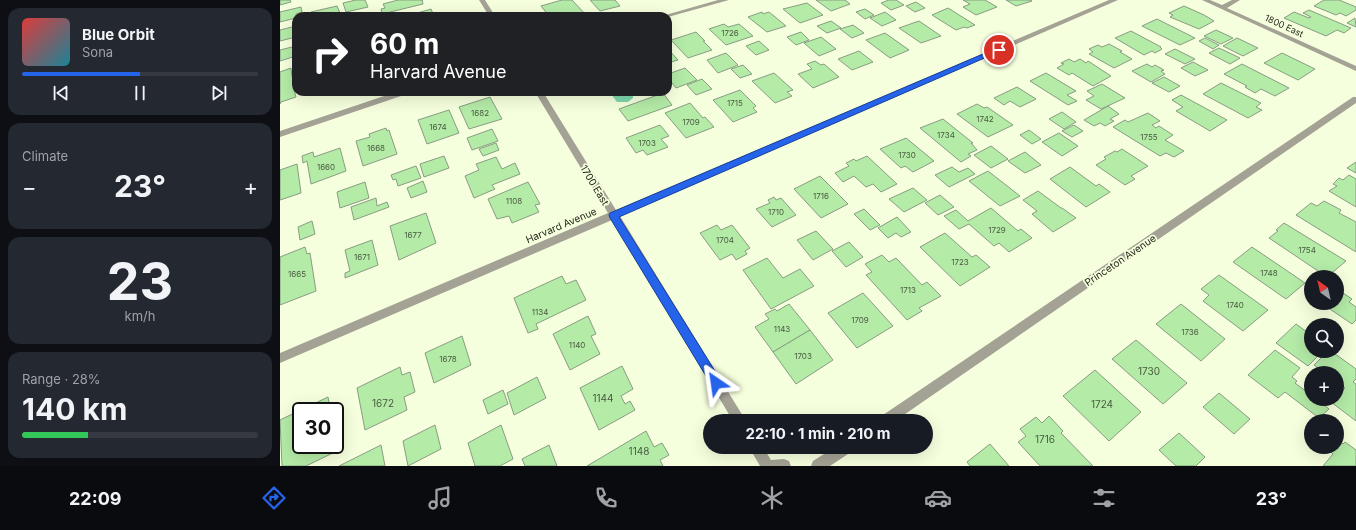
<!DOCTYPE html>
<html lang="en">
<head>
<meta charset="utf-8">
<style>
	:root { --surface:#171b24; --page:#242831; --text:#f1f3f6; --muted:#9ea1a6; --line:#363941; --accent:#2563eb }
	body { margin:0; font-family:Inter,sans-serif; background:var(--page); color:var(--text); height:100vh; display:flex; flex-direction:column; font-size:15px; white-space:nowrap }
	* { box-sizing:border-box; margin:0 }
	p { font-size:13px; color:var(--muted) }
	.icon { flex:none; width:22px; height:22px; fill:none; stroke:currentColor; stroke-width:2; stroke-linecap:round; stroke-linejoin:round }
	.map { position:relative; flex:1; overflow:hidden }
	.drawer { display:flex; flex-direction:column; gap:8px; padding:8px; background:#0d0f14; width:280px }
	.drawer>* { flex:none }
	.guide { position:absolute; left:12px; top:12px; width:380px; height:84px; border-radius:12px; box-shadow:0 4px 16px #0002; background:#202124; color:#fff; overflow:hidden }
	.needle { width:26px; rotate:326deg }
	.controls { position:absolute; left:1024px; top:270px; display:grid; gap:8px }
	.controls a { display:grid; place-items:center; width:40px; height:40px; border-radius:50%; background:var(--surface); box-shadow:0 4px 16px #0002; font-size:20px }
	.speed { position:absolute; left:12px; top:402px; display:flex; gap:8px; font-size:20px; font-weight:700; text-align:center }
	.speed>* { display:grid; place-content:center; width:52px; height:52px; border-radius:50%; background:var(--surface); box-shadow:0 4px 16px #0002; line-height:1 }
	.speed .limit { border:2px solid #111; border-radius:6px; background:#fff; color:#111 }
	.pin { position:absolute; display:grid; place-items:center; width:34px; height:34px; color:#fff; margin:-17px; border:2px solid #fff; border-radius:50%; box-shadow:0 1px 4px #0007 }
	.me { position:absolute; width:44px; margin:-22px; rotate:328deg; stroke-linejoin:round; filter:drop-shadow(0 0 3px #0008) }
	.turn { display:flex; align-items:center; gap:14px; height:84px; padding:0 12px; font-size:18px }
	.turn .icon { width:52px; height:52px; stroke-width:2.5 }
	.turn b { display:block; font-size:28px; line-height:34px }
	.big { font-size:30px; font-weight:700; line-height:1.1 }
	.drawer .card { flex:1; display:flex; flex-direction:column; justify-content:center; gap:6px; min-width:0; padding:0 14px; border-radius:12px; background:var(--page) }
	.drawer .dial { align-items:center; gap:0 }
	.dial b { font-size:52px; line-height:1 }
	.song { display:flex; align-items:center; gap:12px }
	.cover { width:48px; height:48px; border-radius:6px; background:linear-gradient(135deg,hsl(0 70% 55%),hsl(190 70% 35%)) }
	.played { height:4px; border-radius:2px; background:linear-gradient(90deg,var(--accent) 50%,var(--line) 50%) }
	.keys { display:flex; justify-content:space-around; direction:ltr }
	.heat { display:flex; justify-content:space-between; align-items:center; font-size:22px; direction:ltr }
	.charge { height:6px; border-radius:3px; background:linear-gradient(90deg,#34c759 28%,var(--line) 0) }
	.trip { position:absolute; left:423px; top:414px; width:230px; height:40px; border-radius:20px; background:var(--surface); box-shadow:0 4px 16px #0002; font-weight:700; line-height:40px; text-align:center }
	.dock { display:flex; height:64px; justify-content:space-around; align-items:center; background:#090b0e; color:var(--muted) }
	.dock .icon { width:28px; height:28px }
	.dock .on { color:var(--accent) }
	.dock b { font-size:18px; color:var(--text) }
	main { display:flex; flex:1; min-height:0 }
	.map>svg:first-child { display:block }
	.water { fill:#7ed7ab }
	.building { fill:#b4eba7; stroke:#889d83 }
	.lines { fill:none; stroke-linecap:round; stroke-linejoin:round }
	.minor { fill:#a4a294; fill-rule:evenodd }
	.route { fill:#2563eb; stroke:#184099 }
	.labels { text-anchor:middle; stroke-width:3.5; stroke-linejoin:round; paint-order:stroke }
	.number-label { font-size:8px; fill:#4a5a40 }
	.far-street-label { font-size:9px; fill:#272a1e; stroke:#f6ffdd }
	.street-label { font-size:10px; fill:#272a1e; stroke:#f6ffdd }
	.near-number-label { font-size:10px; fill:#4a5a40 }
</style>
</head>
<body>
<main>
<section class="drawer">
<div class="card">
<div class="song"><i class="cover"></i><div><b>Blue Orbit</b><p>Sona</p></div></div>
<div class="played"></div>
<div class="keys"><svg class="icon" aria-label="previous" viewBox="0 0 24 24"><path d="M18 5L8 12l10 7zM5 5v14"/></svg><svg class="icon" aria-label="pause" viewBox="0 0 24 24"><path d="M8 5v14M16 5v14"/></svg><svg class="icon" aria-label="next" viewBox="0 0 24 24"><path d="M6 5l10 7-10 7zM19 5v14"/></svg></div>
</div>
<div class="card"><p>Climate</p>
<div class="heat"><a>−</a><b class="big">23°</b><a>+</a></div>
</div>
<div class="card dial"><b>23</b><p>km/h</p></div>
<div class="card"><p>Range · 28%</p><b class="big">140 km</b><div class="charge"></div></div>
</section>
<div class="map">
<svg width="1076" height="466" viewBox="0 0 1076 466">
	<rect width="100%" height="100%" fill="#f6ffdd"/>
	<polygon class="water" points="336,92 353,92 353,98 348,102 337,102 331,94"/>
	<g class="building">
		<polygon points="0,0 10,0 11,2 0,5"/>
		<polygon points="76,0 85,0 88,7 66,12 63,3"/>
		<polygon points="118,0 143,0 142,0 143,4 102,14 101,9 105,8 103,4"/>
		<polygon points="282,0 292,0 307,16 269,16 261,6"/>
		<polygon points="310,0 335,0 340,6 320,11"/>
		<polygon points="536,0 565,0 570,4 551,11"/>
		<polygon points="609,0 616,0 624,5 611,10 601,3"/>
		<polygon points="683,0 705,0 717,7 696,15 683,7 690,4"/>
		<polygon points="726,0 750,0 752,1 736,6"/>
		<polygon points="1044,0 1059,0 1076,7 1076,10 1066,16 1060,13 1056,15 1034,6"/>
		<polygon points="636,2 645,8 635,12 626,6"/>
		<polygon points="527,3 543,15 520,23 503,9"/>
		<polygon points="57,6 60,13 48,16 32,16 31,12"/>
		<polygon points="904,6 924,15 934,21 919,29 890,17 893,15 889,13"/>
		<polygon points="21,7 22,12 16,14 16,18 0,22 0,12"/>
		<polygon points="668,8 695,25 687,28 684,27 676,30 652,15"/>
		<polygon points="151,9 154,16 127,16"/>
		<polygon points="585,9 594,15 585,19 576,12"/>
		<polygon points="1029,10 1071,28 1064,33 1057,30 1046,36 1004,18 1014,12 1029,18 1031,17 1023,13"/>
		<polygon points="482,12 483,14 489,12 506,26 487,32 468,17"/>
		<polygon points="605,12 616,20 602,26 590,18"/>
		<polygon points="1075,18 1076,27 1067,23"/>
		<polygon points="877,19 915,38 900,45 862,26"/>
		<polygon points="551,21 561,28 547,33 537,26"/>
		<polygon points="639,21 661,36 641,43 619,28"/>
		<polygon points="444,24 448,27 459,24 473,36 446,45 429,29"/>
		<polygon points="573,25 584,33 572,38 560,29"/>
		<polygon points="16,26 16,37 0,41 0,30"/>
		<polygon points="936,30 953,38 941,44 924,36"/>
		<polygon points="851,31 881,47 880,47 882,49 875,53 872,51 864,55 835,38"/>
		<polygon points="416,32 425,41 423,41 432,50 408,58 391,40"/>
		<polygon points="521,32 529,40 516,45 507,37"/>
		<polygon points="605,33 629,50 610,58 586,40"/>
		<polygon points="541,37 556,49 539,56 524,43"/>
		<polygon points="925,38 939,45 933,49 919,41"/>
		<polygon points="957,38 978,48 963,56 943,46"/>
		<polygon points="479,41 489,50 476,55 466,46"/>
		<polygon points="829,44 842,51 840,52 852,59 834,68 809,54 813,52 809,49 818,45 822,47"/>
		<polygon points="16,46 16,56 0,61 0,50"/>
		<polygon points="939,48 960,58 950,64 929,53"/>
		<polygon points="388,49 398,60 388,63"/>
		<polygon points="895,49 915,59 905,64 885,54"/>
		<polygon points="579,51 593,62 572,70 558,59"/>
		<polygon points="446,53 458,65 438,73 427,60"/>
		<polygon points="1002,53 1035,69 1018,80 984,63"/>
		<polygon points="789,59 794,62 800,59 806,63 808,61 831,76 813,86 792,73 789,75 777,68 784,64 781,63"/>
		<polygon points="535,61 541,65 544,64 559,77 533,88 518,74 532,69 527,64"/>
		<polygon points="913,62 928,70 915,76 901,68"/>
		<polygon points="867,64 872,67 875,65 884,70 881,71 885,74 871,82 852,71"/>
		<polygon points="962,64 1009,88 995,96 981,89 975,93 965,87 967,86 944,74"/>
		<polygon points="463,65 472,74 460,78 451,69"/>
		<polygon points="11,68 12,77 16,76 16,89 14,90 16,97 1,102 0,104 0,72"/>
		<polygon points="405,68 417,80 396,88 388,78 388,74"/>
		<polygon points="494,73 513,90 507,92 512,96 495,103 472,81"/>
		<polygon points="766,73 796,91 787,95 797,101 788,105 750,81"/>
		<polygon points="884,77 900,86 889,92 872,83"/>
		<polygon points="422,79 432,89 416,95 407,85"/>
		<polygon points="941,83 981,103 976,107 982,110 968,118 923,94"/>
		<polygon points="822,84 845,98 821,109 806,100 814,96 807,91"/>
		<polygon points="737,87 756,99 740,107 730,101 724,105 714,98"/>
		<polygon points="460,90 476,106 473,108 477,112 453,122 433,100"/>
		<polygon points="383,93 392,105 348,121 339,109"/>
		<polygon points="901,95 947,120 930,131 896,111 903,107 892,100"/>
		<polygon points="210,97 222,119 189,129 179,107"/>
		<polygon points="410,103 423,118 425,117 434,127 406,138 385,113"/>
		<polygon points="697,104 704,108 707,107 733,125 708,137 677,114"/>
		<polygon points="828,106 839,114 830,119 834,121 825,126 820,123 814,126 804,120"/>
		<polygon points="169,110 179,133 147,144 138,120"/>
		<polygon points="782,112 796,122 784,129 769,119"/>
		<polygon points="868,113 880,121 872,125 876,128 879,126 893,135 885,140 904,151 894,157 886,153 880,156 833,127 845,120 848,122"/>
		<polygon points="663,119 693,143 691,143 697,150 688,154 691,156 681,162 640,128"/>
		<polygon points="380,125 389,136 381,139 388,147 367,155 363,150 356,153 346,138"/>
		<polygon points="794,125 803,131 792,137 782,131"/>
		<polygon points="106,128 107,131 109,130 117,154 83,166 76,141 90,137 89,134"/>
		<polygon points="212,129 218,141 192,150 187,138"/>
		<polygon points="749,130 761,139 752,144 740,135"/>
		<polygon points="779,133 798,146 782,156 762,142"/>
		<polygon points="626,138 654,161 633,172 625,166 621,168 600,149"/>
		<polygon points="216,143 219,150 203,156 199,149"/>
		<polygon points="711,146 728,159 711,168 694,155"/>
		<polygon points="60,148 66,171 31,184 27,161 23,163 22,156 33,152 34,157"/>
		<polygon points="842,149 868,166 851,176 855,179 845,185 816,165 826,159 824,157 835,151 837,152"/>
		<polygon points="745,152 761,165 745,173 728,161"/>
		<polygon points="164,156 169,168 144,177 140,164"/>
		<polygon points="587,156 617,184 601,192 593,184 586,187 574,176 563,182 555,173 569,166 566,163 574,159 576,161"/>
		<polygon points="216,157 222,169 235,163 240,174 212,185 215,189 194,198 185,176 199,170 196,164"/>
		<polygon points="1076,162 1076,173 1067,168"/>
		<polygon points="17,164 21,193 0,200 0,170"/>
		<polygon points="136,166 141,178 118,186 116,179 113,180 111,175"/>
		<polygon points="672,167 679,172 688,168 695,174 669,187 655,175"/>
		<polygon points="790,167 816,186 819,184 830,192 806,207 770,179"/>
		<polygon points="708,171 740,196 720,206 689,181"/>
		<polygon points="1069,175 1076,179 1076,207 1049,191 1057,186 1053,184 1059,178 1063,180"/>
		<polygon points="540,176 568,204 541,218 514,189"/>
		<polygon points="143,181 147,192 131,198 127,188"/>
		<polygon points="85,182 89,198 60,208 57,192"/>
		<polygon points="248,182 260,204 255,205 259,212 232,223 229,216 217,219 208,199"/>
		<polygon points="633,188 647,200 624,212 609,199"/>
		<polygon points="758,191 781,208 782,208 796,218 773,232 752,214 757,211 743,200"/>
		<polygon points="660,195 674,207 658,215 645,203"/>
		<polygon points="494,197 496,200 501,198 516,215 492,227 476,209 490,203 488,200"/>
		<polygon points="96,198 97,206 107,202 109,207 74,220 71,207"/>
		<polygon points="1044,201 1061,210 1059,213 1076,222 1076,252 1016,215 1031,203 1037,206"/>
		<polygon points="711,208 738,231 741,229 752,238 729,252 719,243 714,246 689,224 679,229 664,216 676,210 688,221"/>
		<polygon points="584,209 600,225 590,230 574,214"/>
		<polygon points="146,213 156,243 119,260 110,226"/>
		<polygon points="617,217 631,232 621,237 616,233 608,238 598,228"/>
		<polygon points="32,221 35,234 20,240 18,227"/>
		<polygon points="1004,223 1066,261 1047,277 989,238 998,231 996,230"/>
		<polygon points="437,225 441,230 452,225 470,248 465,251 467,254 456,260 452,254 440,260 420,233"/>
		<polygon points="536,231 553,249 533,260 517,240"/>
		<polygon points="665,233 692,257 696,255 710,267 680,286 640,247"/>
		<polygon points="92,240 98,265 65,278 65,273 70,271 65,250"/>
		<polygon points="569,242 583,257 566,267 552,251"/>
		<polygon points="25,247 27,254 30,253 36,291 0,305 0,257"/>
		<polygon points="972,247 1025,283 1006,299 953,262"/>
		<polygon points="602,255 609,262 616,258 642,285 647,282 661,296 639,308 642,311 627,320 586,275 592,272 585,264"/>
		<polygon points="487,258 503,278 520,269 534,286 491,309 463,270"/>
		<polygon points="939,275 988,310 963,331 923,301 929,295 921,289"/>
		<polygon points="282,276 286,284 296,280 306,300 256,324 258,329 248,333 234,298"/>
		<polygon points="1060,291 1072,299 1069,302 1076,307 1076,320 1072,324 1044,305 1047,303 1057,303 1057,294"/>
		<polygon points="583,293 613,326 577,348 548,313"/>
		<polygon points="509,304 530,330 493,352 475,327 489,319 485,314 495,309 497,311"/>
		<polygon points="901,304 945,339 921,361 876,324"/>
		<polygon points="308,316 316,334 311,336 320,354 290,370 273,334"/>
		<polygon points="1016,324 1031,335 1031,351 1043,351 1028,366 996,343"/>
		<polygon points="530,330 553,360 516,384 493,352"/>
		<polygon points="182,336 191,365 154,383 145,353"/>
		<polygon points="856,340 907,383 883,404 832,359"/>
		<polygon points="995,350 1020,368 1012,377 1017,381 1015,383 1031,395 1031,399 1036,399 1049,409 1039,418 1005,392 998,398 968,375"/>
		<polygon points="1048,351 1051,351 1076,369 1076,379 1073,382 1076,384 1076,421 1051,402 1054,399 1057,399 1057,396 1065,388 1057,382 1057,373 1045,373 1034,365"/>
		<polygon points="342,366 353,389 341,396 345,404 350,401 355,410 319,430 300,388"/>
		<polygon points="120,367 122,375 130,372 135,392 124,397 127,410 85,430 77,388"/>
		<polygon points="815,370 861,412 829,441 783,396"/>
		<polygon points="257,377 266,398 234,415 227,393"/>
		<polygon points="223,390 228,404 208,414 203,400"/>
		<polygon points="939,393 970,419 954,434 923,407"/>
		<polygon points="48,397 50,408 54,407 54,411 21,411 21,445 55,445 55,416 61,449 26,466 2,466 0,420"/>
		<polygon points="769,416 783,431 781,433 813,466 760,466 738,442 746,436 740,429 756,417 762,423"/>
		<polygon points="155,425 161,449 128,466 123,441"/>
		<polygon points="221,425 233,459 220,466 195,466 188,443"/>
		<polygon points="366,431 374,447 382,443 389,455 380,460 383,466 307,466"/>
		<polygon points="899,433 925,457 916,466 896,466 879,450"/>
		<polygon points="1057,439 1063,444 1065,442 1076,450 1076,466 1043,466 1053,454 1045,447 1057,447"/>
		<polygon points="710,444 729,466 690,466 687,462"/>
		<polygon points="101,445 105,466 59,466"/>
		<polygon points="269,445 277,466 245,466 242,459"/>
	</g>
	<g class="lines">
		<g class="minor">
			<polygon points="199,0 205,0 215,16 209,16"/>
			<polygon points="438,0 449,0 388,17 388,16 382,16"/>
			<polygon points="829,0 838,0 340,216 466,421 453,421 332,220 0,363 0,353 328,213 255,92 263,92 336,210"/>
			<polygon points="922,0 930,0 942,5 952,0 960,0 947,8 1076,66 1076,71"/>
			<polygon points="116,92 128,92 127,94 0,137 0,131"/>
			<polygon points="1073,97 1076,97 1076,103 615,421 598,421 600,417"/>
			<polygon points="469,447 483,447 491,460 504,459 509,461 511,466 480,466"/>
			<polygon points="555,447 573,447 571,452 550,466 531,466 533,461"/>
		</g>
	</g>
	<polygon class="route" points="717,48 723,50 339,217 440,379 442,383 440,386 436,388 432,386 330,218 329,215 330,213"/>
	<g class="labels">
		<g class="number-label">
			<text x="450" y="36">1726</text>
			<text x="455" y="106">1715</text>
			<text x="200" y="116">1682</text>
			<text x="705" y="122">1742</text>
			<text x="411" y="125">1709</text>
			<text x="158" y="130">1674</text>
			<text x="666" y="138">1734</text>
			<text x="869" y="140">1755</text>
			<text x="367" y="146">1703</text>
			<text x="96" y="151">1668</text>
			<text x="627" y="158">1730</text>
			<text x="46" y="170">1660</text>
			<text x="541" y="199">1716</text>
			<text x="234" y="204">1108</text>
			<text x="496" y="215">1710</text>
			<text x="717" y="233">1729</text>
			<text x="133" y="238">1677</text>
			<text x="445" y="243">1704</text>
			<text x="1027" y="253">1754</text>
			<text x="82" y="260">1671</text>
			<text x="680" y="265">1723</text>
			<text x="989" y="276">1748</text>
			<text x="17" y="277">1665</text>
			<text x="628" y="293">1713</text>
			<text x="955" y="308">1740</text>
			<text x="260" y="315">1134</text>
			<text x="580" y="323">1709</text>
			<text x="502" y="332">1143</text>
			<text x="910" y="335">1736</text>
			<text x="297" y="348">1140</text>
			<text x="523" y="359">1703</text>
			<text x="168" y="362">1678</text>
		</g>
		<g class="far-street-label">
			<text transform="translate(1004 26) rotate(25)" y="3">1800 East</text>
		</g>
		<g class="street-label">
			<text transform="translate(315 185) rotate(59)" y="4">1700 East</text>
			<text transform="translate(281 225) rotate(-23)" y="4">Harvard Avenue</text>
			<text transform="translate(840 260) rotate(-34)" y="4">Princeton Avenue</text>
		</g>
		<g class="near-number-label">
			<text x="869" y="375">1730</text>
			<text x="323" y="402">1144</text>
			<text x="103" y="407">1672</text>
			<text x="822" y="408">1724</text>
			<text x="765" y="443">1716</text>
			<text x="359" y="455">1148</text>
		</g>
	</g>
</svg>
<div class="controls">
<a><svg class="needle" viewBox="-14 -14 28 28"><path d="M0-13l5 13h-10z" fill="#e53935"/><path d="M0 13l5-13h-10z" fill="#9ea1a6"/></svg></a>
<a><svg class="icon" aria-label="search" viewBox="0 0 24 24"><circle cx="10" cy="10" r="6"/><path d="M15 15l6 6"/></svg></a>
<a>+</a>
<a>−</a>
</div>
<div class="speed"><div class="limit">30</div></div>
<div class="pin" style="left:719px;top:50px;background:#d93025"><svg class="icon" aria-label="arrive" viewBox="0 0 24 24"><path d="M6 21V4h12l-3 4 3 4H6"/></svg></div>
<svg class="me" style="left:436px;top:383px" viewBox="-20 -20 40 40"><path d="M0-17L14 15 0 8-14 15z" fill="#2563eb" stroke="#fff" stroke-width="4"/></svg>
<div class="trip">22:10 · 1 min · 210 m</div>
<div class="guide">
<div class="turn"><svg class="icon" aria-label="right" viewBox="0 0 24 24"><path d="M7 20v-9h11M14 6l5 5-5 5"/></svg><div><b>60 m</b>Harvard Avenue</div></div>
</div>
</div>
</main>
<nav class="dock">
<b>22:09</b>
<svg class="icon on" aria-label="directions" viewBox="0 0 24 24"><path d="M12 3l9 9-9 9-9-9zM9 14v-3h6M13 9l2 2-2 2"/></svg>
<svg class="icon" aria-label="music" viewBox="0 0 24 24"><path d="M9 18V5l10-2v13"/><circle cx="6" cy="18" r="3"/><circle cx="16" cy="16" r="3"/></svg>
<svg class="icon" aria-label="phone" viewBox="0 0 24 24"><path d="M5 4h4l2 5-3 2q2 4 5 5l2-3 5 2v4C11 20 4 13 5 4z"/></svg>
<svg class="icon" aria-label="climate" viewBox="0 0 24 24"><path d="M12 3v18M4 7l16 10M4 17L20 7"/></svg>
<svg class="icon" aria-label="car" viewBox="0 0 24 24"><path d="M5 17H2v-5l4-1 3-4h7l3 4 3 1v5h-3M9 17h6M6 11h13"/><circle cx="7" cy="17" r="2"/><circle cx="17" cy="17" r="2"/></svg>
<svg class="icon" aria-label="filters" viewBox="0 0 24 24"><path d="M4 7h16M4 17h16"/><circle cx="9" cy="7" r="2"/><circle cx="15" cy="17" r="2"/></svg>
<b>23°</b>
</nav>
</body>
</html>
